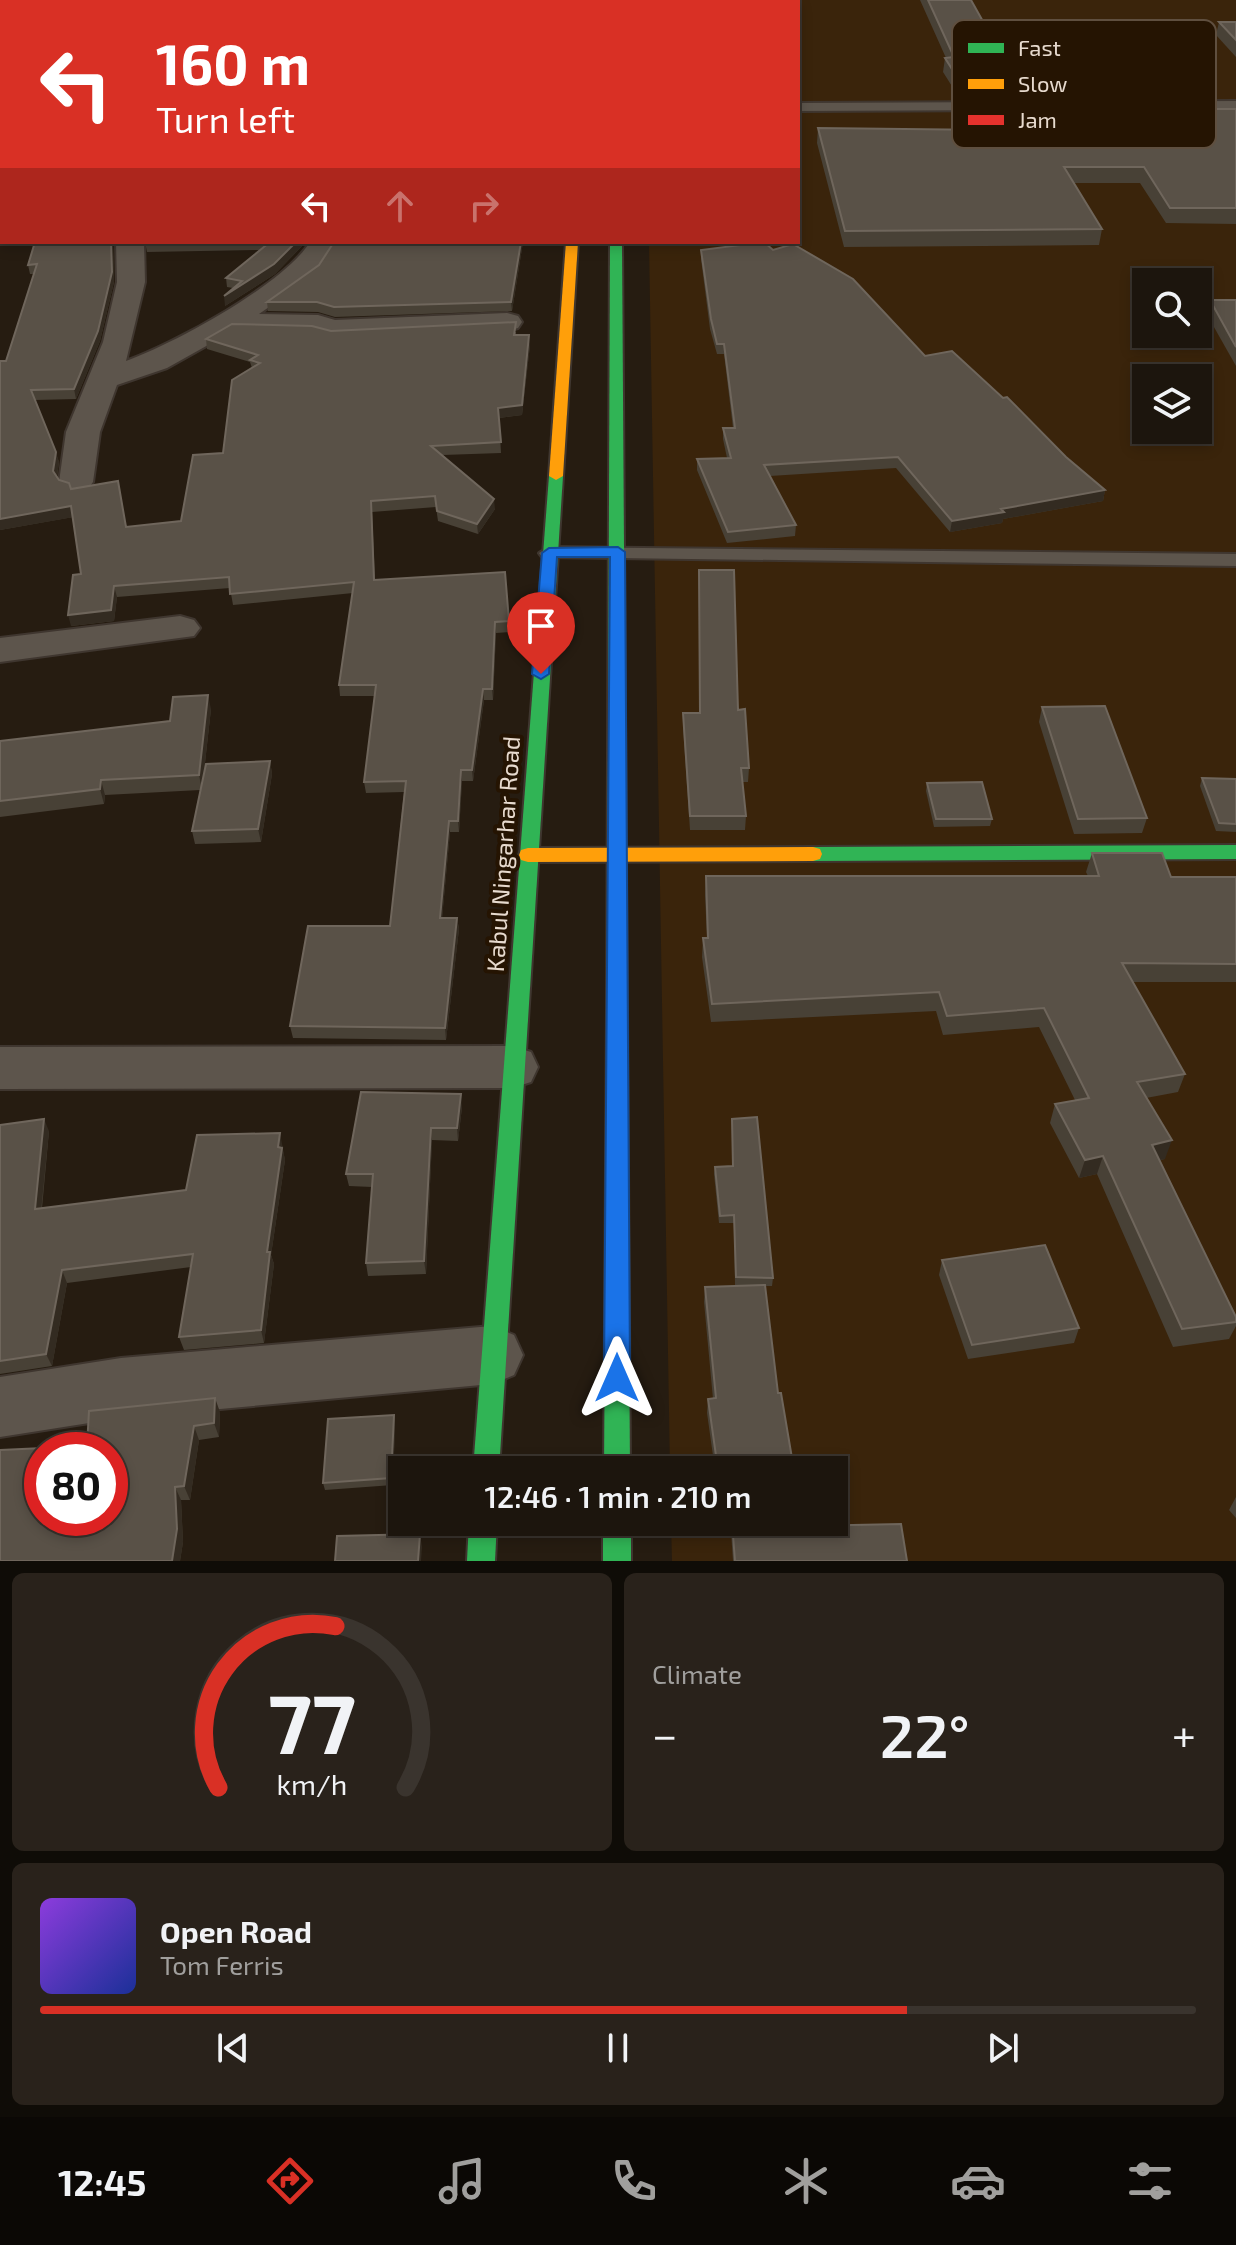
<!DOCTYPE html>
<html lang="en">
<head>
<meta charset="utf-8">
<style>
	:root { --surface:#1c150d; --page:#29221b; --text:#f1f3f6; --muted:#a09f9d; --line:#3a342e; --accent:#d93025 }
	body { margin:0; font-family:"Exo 2",sans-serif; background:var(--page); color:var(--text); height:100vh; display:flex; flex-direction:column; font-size:30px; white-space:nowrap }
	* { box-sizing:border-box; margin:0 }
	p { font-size:26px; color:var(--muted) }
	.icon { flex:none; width:44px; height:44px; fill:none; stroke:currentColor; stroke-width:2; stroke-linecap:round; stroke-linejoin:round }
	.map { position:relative; height:1561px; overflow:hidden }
	.panel { display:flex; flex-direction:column; gap:12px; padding:12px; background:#0f0c07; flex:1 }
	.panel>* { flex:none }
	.hud { position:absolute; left:0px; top:0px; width:800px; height:244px; box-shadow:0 4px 12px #0003,0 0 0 2px var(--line); background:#d93025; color:#fff; overflow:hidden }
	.tools { position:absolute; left:1132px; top:268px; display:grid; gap:16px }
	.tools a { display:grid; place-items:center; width:80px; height:80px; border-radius:0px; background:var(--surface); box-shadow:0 4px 12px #0003,0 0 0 2px var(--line); font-size:40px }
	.speed { position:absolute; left:24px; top:1432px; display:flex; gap:16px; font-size:40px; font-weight:700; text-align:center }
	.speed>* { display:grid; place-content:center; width:104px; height:104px; border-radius:50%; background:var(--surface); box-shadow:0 4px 12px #0003,0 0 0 2px var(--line); line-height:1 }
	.speed .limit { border:12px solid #d22; background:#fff; color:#111 }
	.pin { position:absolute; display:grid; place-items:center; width:68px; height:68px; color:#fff; margin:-82px -34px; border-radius:50% 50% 50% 0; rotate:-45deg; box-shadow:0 0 8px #0007 }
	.pin .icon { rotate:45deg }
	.me { position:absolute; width:88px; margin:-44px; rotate:0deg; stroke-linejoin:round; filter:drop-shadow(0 0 6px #0008) }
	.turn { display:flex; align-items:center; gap:28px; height:168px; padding:0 24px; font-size:36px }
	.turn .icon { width:104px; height:104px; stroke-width:2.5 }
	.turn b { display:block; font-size:56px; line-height:68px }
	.lanes { display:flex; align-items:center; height:76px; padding:0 24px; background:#0003; justify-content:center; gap:40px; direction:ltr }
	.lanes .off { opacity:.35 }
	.big { font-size:60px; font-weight:600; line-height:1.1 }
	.panel .tile { flex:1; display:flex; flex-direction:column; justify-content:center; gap:12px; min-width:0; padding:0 28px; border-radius:12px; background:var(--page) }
	.panel .dial { align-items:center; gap:0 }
	.dial svg { height:208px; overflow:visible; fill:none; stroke:var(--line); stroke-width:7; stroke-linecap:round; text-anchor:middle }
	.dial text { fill:var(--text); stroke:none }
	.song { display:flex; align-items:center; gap:24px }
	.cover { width:96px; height:96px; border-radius:12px; background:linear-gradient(135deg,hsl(270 70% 55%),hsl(230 70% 35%)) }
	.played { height:8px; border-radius:4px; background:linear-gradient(90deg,var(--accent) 75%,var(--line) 75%) }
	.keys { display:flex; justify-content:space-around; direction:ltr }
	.heat { display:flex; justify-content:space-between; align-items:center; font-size:44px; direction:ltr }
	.panel .tiles { flex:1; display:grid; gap:12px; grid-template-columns:1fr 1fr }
	.tile:last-child { grid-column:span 2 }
	.trip { position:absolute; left:388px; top:1456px; width:460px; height:80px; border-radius:0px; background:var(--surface); box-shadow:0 4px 12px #0003,0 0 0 2px var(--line); font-weight:600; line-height:80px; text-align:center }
	.tabs { display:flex; height:128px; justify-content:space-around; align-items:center; background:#0b0805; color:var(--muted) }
	.tabs .icon { width:56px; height:56px }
	.tabs .active { color:var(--accent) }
	.tabs b { font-size:36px; color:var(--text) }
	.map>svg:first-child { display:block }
	.built { fill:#3a240b; fill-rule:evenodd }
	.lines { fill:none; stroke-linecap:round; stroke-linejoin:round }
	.lane-casing { stroke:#3f362f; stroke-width:4 }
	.street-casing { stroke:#3f362f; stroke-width:4 }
	.fast-casing { stroke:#3f362f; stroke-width:4 }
	.slow-casing { stroke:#3f362f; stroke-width:4 }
	.jam-casing { stroke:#3f362f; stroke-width:4 }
	.lane { fill:#5d554c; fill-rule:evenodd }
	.street { fill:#5d554c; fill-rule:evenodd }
	.fast { fill:#30b455; fill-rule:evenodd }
	.slow { fill:#ff9f0a; fill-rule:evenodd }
	.jam { fill:#e5322d; fill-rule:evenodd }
	.wall { fill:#484136 }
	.shaded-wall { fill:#332b21 }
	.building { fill:#595147; stroke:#6f665c; stroke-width:2; fill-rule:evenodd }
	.route { fill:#1a73e8; stroke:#114b97; stroke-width:2 }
	.labels { text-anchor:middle; stroke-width:8; stroke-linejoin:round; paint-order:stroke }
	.street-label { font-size:24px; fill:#e7dace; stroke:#251402 }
	.key { fill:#251402; stroke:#5f4f3f; stroke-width:2 }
	.key-label { font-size:22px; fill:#e7dace }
</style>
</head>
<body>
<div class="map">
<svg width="1236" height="1561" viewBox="0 0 1236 1561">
	<rect width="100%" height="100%" fill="#261c11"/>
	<path class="built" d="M642,0H1236V1561H672L671,1522H834V1470H670L649,242H798V2ZM1146,282H1198V334H1146ZM1146,378H1198V430H1146Z"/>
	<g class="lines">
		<defs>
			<g id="lane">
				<polygon points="1236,101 1236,109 798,111 798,103"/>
				<polygon points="549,547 1236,554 1236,566 542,557 539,553"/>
			</g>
			<g id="street">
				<path d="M116,242H144L145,282L126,361C174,344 284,284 310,242H338L319,272L259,314L318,315L335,320L507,313L518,316L522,322L518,328L507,331L332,338L314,333L233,331L167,368L117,385L100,432L93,482L88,489L76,492L64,489L59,482L66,432L103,342L117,282Z"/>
				<polygon points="180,616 194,620 200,628 194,636 0,662 0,638"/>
				<polygon points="512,1046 531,1052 538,1067 531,1082 512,1088 0,1089 0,1047"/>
				<polygon points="492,1326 514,1335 523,1355 514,1375 492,1384 121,1418 0,1437 0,1377 121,1358"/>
			</g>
			<g id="fast">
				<rect x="615" y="0" width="8" height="2"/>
				<polygon points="610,242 622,242 627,1009 624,1015 617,1017 610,1015 607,1009"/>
				<polygon points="556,472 563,476 499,1470 473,1470 549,476"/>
				<polygon points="1236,845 1236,859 813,861 806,859 804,854 806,849 813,847"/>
				<polygon points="617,1312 626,1315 629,1323 630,1470 604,1470 605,1323 608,1315"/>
				<polygon points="469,1522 497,1522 495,1561 467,1561"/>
				<rect x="603" y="1522" width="28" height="39"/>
			</g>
			<g id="slow">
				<polygon points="566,242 578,242 563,476 556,480 549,476"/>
				<polygon points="813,847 820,849 822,854 820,859 813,861 528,862 521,860 519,855 521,850 528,848"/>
			</g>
			<g id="jam">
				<rect x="582" y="0" width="8" height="2"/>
				<polygon points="617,1001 624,1003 627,1009 629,1323 626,1331 617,1334 608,1331 605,1323 607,1009 610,1003"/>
			</g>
		</defs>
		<use href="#lane" class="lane-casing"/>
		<use href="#street" class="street-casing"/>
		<use href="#fast" class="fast-casing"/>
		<use href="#slow" class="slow-casing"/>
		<use href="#jam" class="jam-casing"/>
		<use href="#lane" class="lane"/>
		<use href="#street" class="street"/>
		<use href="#fast" class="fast"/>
		<use href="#slow" class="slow"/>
		<use href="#jam" class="jam"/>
	</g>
	<g class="wall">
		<polygon points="920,0 971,0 999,50 1023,85 1021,98 1050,124 1114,124 1107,113 1110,99 1098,99 1077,64 1078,59 1172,93 1171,98 1193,109 1236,109 1236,224 1166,223 1140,183 1074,183 1102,229 1099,245 844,247 817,143 818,128 979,130 969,113 971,99 960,99 943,72 945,58 946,58"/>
		<polygon points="1219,22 1236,22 1236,57 1216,35"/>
		<polygon points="35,242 113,242 114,282 100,341 76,399 35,400 59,462 57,477 59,480 127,527 181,521 223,453 252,368 250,362 207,349 206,339 331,331 516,332 516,335 530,345 522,415 499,418 501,453 443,455 495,509 478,534 438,521 436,507 372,512 375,580 505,572 510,632 496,633 493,700 484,700 473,781 462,781 459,832 450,832 442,918 457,918 459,929 446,1040 293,1038 290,1026 390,926 404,792 366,793 364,782 375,696 340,696 339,685 353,593 233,605 230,588 117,597 114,621 71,626 81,574 73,517 0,530 0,361 6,361 34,274 30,274 28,265"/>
		<polygon points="145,242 306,242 275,274 225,306 233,288 227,287 226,278 259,250 147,252"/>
		<polygon points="523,242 512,311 335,317 318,312 268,311 267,302 319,265"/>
		<polygon points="701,250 773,250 925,356 1066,457 1105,490 1103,501 1003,519 1002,523 950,532 896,468 770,476 796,525 795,536 727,543 697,470 697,459 727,458 723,439 723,428 733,428 724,354 717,354 710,329 701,259"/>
		<polygon points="1210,300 1236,300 1236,366 1206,313"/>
		<polygon points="699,570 738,710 749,768 748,782 742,782 746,816 745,830 690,830 683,727 683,713 699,713"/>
		<polygon points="1042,707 1147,818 1142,833 1074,834 1039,722"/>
		<polygon points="211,709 204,772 270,761 272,774 261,842 195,844 192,831 200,790 105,795 104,804 0,817 0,741 170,721"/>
		<polygon points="1202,778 1236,779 1236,832 1216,831 1200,786"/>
		<polygon points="927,783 992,819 990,826 934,827 926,791"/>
		<polygon points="1092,853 1171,877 1236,877 1236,982 1133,982 1185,1074 1178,1092 1146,1098 1165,1159 1160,1160 1236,1317 1236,1326 1229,1339 1173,1347 1097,1174 1079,1178 1050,1123 1055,1104 1075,1100 1039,1027 943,1035 936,1011 711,1022 702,957 703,938 707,938 705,895 706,876 1088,876 1086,872"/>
		<polygon points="462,1107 458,1141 432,1140 426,1274 368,1276 366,1263 372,1187 349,1186 346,1174"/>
		<polygon points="732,1119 773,1278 772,1286 765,1286 778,1393 794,1470 715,1470 707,1413 708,1399 713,1399 704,1302 705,1287 753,1285 735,1285 734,1223 719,1223 714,1174 715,1167 732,1166"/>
		<polygon points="0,1125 49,1131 42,1208 186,1190 283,1146 283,1151 285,1160 271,1255 274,1264 264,1343 184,1350 179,1337 191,1267 67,1283 52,1366 0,1374"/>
		<polygon points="942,1260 1079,1328 1074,1343 968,1359 939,1275"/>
		<polygon points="220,1412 219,1437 199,1440 190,1500 181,1500 183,1542 180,1561 0,1561 87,1446"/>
		<polygon points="394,1415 395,1422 393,1485 325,1490 323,1483"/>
		<polygon points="1236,1497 1236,1518 1229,1510"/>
		<polygon points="722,1522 802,1522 803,1526 907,1561 733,1561 731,1532 723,1533"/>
	</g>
	<g class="shaded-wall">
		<polygon points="111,242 113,242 114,282 100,341 76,399 74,389"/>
		<polygon points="296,242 306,242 275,274 225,306 224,296"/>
		<polygon points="521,242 523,242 512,311 511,302"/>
		<polygon points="529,335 530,345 522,415 499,418 498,408"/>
		<polygon points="56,452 59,462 56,482 53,471"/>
		<polygon points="1105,490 1103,501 1003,519 1002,523 950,532 952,521 1001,509"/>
		<polygon points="494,499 495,509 478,534 477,524"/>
		<polygon points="71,506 74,517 0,530 0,519"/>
		<polygon points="114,586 117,597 114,621 71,626 68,615"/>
		<polygon points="495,622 496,633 493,700 492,689"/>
		<polygon points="483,689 484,700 473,781 472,770"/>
		<polygon points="208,695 211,709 202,790 199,775"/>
		<polygon points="270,761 272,774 261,842 258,829"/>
		<polygon points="461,770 462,781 459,832 458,821"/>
		<polygon points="101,780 105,795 104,804 100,789"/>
		<polygon points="449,821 450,832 441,930 440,918"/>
		<polygon points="457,918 459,929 446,1040 445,1028"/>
		<polygon points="461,1094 462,1107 458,1141 457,1128"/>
		<polygon points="44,1119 49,1131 40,1222 35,1209"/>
		<polygon points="431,1128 432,1140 426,1274 424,1261"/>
		<polygon points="280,1133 285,1160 271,1255 274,1264 264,1343 261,1330 267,1252"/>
		<polygon points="1172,1140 1165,1159 1145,1163 1152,1145"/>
		<polygon points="1103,1156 1097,1174 1079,1178 1085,1160"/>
		<polygon points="62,1270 67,1283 52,1366 46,1354"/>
		<polygon points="215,1398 220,1412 219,1437 214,1423"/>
		<polygon points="394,1415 395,1422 393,1485 391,1478"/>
		<polygon points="194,1426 199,1440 190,1500 184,1486"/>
		<polygon points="175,1487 181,1500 183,1542 180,1561 172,1561"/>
		<polygon points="420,1534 422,1547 421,1561 418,1561"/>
	</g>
	<g class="building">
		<polygon points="0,0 553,0 553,2 2,2 2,122 0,122"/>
		<polygon points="928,0 971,0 999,50 1023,85 962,85 945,58 954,57"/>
		<polygon points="1219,22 1236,22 1236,40"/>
		<polygon points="1033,98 1050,124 1127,124 1110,98 1185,98 1193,109 1236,109 1236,208 1170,208 1144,167 1064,167 1102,229 845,231 818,128 991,130 971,99"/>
		<polygon points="35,242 111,242 112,272 98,331 74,389 31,390 56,452 53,471 59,480 69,483 71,489 118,481 126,527 181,521 193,455 223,453 232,380 260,363 250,360 258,355 206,339 232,324 312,326 331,331 516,322 514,335 529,335 522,405 498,408 501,442 431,446 494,499 477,524 437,511 435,496 371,501 374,580 505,572 509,621 495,622 492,689 483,689 472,770 461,770 458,821 449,821 440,918 457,918 445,1028 290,1026 308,926 390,926 406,781 364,782 376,685 339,685 354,582 230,594 229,577 114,586 111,610 68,615 73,575 81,574 71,506 0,519 0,361 6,361 37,264 28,265"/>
		<polygon points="145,242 201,242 145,243"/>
		<polygon points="270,242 296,242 274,264 224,296 242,281 226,278"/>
		<polygon points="334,242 521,242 511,302 334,307 317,302 267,302 319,265"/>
		<polygon points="764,242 773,250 793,244 853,279 925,356 952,351 1003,398 1007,397 1066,457 1105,490 1001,509 1004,512 952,521 898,457 764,465 796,525 728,532 697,459 731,458 723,428 735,428 724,344 717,344 711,319 701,250"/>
		<polygon points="1210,300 1236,300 1236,347"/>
		<polygon points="699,570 734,570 738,710 745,709 749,768 741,768 746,816 690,816 683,713 700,713"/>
		<polygon points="208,695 199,775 101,780 100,789 0,801 0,741 170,721 173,697"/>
		<polygon points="1105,706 1147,818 1078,819 1042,707"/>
		<polygon points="270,761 258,829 192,831 206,764"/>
		<polygon points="1202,778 1236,779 1236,824 1219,823"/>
		<polygon points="982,782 992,819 936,819 927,783"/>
		<polygon points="1092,853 1162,853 1171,877 1236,877 1236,964 1122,963 1185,1074 1137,1082 1172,1140 1152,1145 1236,1317 1236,1322 1182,1329 1103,1156 1085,1160 1055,1104 1089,1098 1044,1008 947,1016 939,992 712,1004 703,938 708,938 706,876 1099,876"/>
		<polygon points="361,1092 461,1094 457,1128 431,1128 424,1261 366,1263 373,1174 346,1174"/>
		<polygon points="757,1117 773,1278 736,1277 734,1215 720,1216 715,1167 733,1166 732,1119"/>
		<polygon points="44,1119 35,1209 186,1190 197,1135 280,1133 278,1147 282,1148 267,1252 270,1252 261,1330 179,1337 193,1254 62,1270 46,1354 0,1361 0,1125"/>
		<polygon points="1045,1245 1079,1328 972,1345 942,1260"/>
		<polygon points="765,1285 778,1393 781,1393 794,1470 718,1470 708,1399 716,1398 705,1287"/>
		<path d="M215,1398L214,1423L194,1426L184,1486L175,1487L177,1529L172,1561H0V1450L87,1446L89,1411ZM42,1450H110V1518H42Z"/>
		<polygon points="394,1415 391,1478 323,1483 328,1419"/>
		<polygon points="732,1522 802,1522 803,1526 901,1524 907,1561 735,1561"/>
		<polygon points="420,1534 418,1561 335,1561 337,1536"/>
	</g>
	<polygon class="route" points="618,547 625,552 630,1378 626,1386 617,1390 608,1386 604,1378 610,557 557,557 549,674 541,679 532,674 542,553 549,548"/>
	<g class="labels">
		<g class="street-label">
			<text transform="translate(504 854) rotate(-86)" y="8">Kabul Ningarhar Road</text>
		</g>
	</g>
	<rect x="952" y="20" width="264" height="128" rx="12" class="key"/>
	<rect x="968" y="43" width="36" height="10" fill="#30b455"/>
	<rect x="968" y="79" width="36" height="10" fill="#ff9f0a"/>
	<rect x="968" y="115" width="36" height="10" fill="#e5322d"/>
	<g class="key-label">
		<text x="1018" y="56">Fast</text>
		<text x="1018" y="92">Slow</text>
		<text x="1018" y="128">Jam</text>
	</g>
</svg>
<div class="tools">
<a><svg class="icon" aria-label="search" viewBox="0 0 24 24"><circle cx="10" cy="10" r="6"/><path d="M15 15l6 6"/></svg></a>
<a><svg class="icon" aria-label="layers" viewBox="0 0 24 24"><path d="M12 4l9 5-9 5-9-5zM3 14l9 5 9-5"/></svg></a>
</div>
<div class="speed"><div class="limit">80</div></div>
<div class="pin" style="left:541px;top:674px;background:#d93025"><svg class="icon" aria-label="arrive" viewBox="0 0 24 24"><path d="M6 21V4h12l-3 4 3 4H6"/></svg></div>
<svg class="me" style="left:617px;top:1378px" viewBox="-20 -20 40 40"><path d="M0-17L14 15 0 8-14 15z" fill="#1a73e8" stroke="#fff" stroke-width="4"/></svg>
<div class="trip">12:46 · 1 min · 210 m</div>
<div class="hud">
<div class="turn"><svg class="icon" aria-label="left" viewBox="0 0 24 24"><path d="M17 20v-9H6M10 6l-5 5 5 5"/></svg><div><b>160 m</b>Turn left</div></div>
<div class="lanes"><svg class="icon" aria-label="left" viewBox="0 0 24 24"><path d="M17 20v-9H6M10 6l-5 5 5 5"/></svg><svg class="icon off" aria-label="ahead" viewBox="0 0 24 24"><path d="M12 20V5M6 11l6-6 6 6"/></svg><svg class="icon off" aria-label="right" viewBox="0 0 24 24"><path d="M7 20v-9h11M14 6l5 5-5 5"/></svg></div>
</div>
</div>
<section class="panel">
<div class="tiles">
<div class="tile dial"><svg viewBox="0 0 100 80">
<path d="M14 69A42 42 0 1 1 86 69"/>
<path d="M14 69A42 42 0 0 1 59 7" stroke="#d93025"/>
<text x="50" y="56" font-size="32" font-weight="700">77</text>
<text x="50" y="72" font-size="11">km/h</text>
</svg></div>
<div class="tile"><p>Climate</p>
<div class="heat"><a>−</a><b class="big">22°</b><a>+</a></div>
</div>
<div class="tile">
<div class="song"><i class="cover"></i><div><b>Open Road</b><p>Tom Ferris</p></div></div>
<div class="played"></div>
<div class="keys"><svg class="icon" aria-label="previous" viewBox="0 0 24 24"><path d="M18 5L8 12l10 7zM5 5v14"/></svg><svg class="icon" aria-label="pause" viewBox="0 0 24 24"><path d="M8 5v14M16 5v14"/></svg><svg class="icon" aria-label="next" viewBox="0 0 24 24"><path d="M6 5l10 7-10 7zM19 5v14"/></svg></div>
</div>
</div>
</section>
<nav class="tabs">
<b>12:45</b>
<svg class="icon active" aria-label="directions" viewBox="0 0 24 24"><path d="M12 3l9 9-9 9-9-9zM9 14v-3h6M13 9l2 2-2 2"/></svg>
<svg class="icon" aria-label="music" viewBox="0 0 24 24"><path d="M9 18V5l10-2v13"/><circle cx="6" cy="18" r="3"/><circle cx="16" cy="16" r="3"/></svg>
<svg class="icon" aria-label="phone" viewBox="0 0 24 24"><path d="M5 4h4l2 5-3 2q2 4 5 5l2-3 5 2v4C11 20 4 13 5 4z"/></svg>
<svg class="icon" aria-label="climate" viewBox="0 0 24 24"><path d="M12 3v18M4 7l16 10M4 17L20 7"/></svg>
<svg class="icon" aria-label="car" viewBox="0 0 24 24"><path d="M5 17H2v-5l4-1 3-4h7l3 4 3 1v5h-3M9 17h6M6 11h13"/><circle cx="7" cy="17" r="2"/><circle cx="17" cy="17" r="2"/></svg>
<svg class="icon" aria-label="filters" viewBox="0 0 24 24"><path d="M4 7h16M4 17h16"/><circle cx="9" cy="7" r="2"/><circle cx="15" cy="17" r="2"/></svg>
</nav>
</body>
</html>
